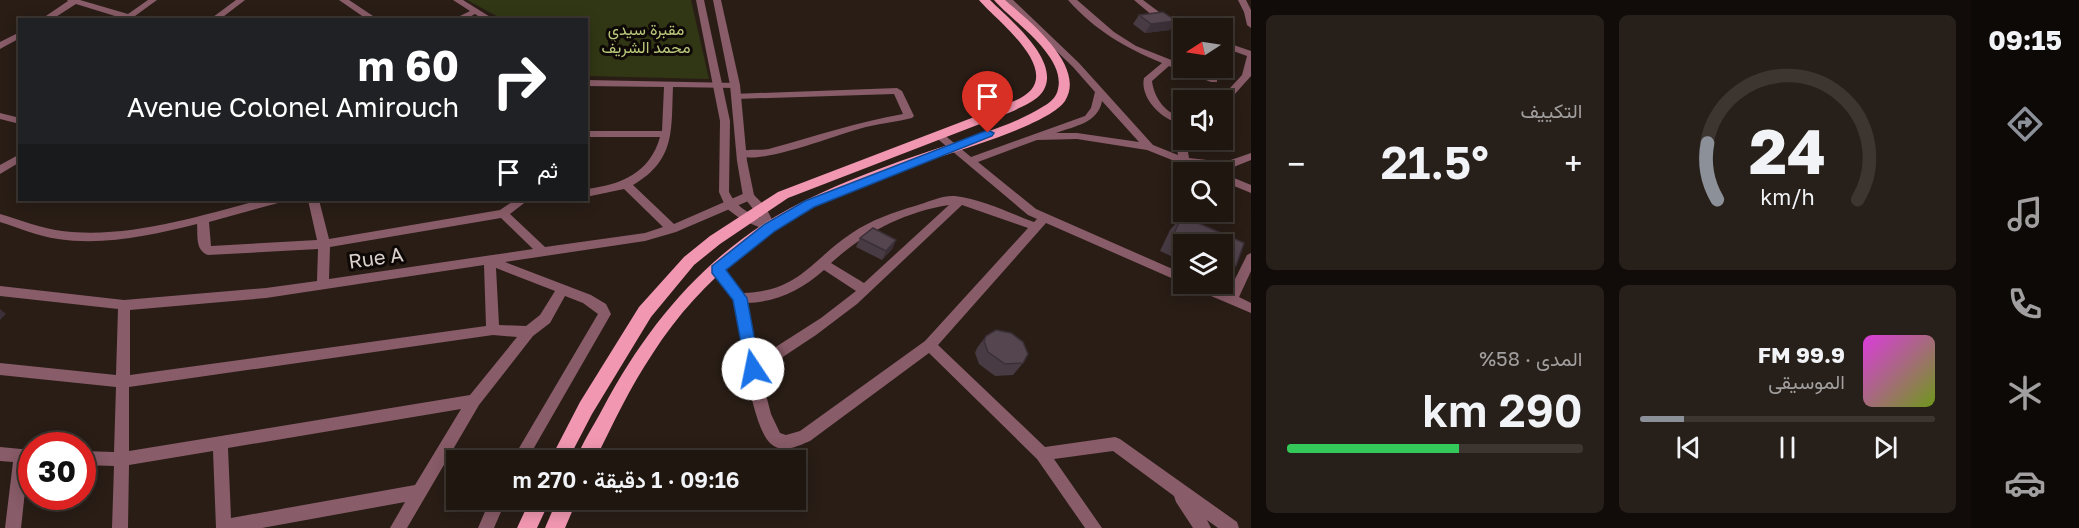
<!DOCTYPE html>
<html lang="ar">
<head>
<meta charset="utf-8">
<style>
	:root { --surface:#1f1610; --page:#271f19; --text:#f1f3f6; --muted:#a19f9f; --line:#3c3530; --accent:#8c9099 }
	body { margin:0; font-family:"Golos Text",Vazirmatn,sans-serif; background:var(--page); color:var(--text); direction:rtl; height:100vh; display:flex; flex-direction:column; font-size:22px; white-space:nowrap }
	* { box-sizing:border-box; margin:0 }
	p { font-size:20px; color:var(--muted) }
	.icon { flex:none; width:33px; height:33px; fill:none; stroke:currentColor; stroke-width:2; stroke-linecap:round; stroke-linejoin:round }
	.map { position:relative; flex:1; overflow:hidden; direction:ltr }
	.side { display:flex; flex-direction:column; gap:15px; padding:15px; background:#110c09; width:720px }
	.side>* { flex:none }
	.guide { position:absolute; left:18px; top:18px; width:570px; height:183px; border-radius:0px; box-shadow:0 3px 15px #0003,0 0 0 2px var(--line); direction:rtl; background:#202124; color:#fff; overflow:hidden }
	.needle { width:39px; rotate:258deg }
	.tools { position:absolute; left:1173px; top:18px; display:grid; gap:12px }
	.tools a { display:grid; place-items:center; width:60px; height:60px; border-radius:0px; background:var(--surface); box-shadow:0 3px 15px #0003,0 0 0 2px var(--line); font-size:30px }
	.speed { position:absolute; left:18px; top:432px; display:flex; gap:12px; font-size:30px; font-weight:700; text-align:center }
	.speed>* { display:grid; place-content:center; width:78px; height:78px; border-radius:50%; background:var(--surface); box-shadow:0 3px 15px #0003,0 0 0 2px var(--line); line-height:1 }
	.speed .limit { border:9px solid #d22; background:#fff; color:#111 }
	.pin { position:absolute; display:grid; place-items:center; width:51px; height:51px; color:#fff; margin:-62px -26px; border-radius:50% 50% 50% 0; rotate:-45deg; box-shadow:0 0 6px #0007 }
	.pin .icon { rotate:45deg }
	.me { position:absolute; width:66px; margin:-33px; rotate:349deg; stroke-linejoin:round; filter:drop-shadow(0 0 4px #0008) }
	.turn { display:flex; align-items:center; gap:21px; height:126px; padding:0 30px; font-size:27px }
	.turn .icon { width:78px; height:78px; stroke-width:2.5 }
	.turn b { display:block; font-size:42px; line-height:51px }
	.then { display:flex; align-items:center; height:57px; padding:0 30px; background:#0003; gap:12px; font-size:22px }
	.big { font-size:45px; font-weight:600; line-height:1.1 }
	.side .tile { flex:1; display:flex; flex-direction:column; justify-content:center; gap:9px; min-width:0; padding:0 21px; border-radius:9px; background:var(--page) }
	.side .dial { align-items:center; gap:0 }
	.dial svg { height:156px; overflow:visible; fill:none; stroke:var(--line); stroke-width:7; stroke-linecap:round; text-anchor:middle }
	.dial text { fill:var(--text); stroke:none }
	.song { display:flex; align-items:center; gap:18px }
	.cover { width:72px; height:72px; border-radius:9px; background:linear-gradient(135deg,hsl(300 70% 55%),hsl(80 70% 35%)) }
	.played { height:6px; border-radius:3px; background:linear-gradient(90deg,var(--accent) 15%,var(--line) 15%) }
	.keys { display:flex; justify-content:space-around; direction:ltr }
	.heat { display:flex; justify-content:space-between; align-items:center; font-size:33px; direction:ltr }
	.charge { height:9px; border-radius:4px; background:linear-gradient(90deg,#34c759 58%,var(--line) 0) }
	.side .tiles { flex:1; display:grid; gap:15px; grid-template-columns:repeat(2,1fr) }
	.trip { position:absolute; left:446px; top:450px; width:360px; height:60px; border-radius:0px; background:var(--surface); box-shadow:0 3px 15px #0003,0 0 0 2px var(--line); font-weight:600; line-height:60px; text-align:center; direction:rtl }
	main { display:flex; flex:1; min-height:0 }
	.tab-bar { display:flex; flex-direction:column; width:108px; justify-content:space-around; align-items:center; background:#0c0906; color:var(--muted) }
	.tab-bar .icon { width:42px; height:42px }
	.tab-bar .on { color:var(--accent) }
	.tab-bar b { font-size:27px; color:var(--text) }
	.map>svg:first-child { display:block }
	.green { fill:#313714 }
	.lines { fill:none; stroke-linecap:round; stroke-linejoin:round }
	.minor { fill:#885c68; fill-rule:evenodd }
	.tertiary { fill:#885c68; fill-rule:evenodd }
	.primary { fill:#f297b2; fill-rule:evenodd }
	.wall { fill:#483b43 }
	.shaded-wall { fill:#3b3037 }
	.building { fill:#54454e; stroke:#3b3037; stroke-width:1.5 }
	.route { fill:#1a73e8; stroke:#114b97; stroke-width:1.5 }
	.labels { text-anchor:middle; stroke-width:6; stroke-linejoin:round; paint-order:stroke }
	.far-park-label { font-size:16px; fill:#bbc97b; stroke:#0e0806 }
	.street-label { font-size:20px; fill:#d9d1cc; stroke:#0e0806 }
</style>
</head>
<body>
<main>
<nav class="tab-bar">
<b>09:15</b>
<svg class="icon on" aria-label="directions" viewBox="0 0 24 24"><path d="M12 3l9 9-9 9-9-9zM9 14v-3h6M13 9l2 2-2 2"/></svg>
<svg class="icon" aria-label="music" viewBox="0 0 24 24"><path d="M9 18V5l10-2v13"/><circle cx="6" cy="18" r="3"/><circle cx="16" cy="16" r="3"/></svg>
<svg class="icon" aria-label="phone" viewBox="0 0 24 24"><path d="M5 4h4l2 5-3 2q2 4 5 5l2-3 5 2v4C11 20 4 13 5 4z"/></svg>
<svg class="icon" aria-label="climate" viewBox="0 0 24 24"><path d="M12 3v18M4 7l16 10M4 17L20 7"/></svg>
<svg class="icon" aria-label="car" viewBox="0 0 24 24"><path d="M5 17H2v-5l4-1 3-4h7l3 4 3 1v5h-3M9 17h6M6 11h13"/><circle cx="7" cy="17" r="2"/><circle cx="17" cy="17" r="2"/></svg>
</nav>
<section class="side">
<div class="tiles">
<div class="tile dial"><svg viewBox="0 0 100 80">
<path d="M14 69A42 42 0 1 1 86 69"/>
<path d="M14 69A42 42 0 0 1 9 40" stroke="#8c9099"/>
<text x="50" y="56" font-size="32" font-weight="700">24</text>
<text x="50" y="72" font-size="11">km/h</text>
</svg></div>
<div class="tile"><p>التكييف</p>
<div class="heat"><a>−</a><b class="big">21.5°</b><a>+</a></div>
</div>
<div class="tile">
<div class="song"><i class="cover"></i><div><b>99.9 FM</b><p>الموسيقى</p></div></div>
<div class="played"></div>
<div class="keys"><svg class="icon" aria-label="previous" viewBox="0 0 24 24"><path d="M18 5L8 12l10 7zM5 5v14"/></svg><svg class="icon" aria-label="pause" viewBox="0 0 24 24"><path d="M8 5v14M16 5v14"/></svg><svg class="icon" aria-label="next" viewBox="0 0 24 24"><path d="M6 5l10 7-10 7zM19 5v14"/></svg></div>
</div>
<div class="tile"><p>المدى · 58%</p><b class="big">290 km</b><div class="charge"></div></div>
</div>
</section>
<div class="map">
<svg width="1251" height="528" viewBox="0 0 1251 528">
	<rect width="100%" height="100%" fill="#291d16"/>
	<polygon class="green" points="467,0 691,0 709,79 587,76 586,20 502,19"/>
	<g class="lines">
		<g class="minor">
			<polygon points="67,0 80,0 128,14 148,0 157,0 135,16 145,20 128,20 76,4 51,20 40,20 68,1"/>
			<polygon points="236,0 245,0 219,20 209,20"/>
			<polygon points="339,0 349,0 379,20 368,20"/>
			<polygon points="453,0 463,0 495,20 484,20 475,14 464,20 452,20 470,11"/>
			<path d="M1004,0H1013L1079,63L1153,145L1178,155L1173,121C1158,115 1140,96 1144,78L1162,63C1124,47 1096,31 1068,0H1077L1114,32L1136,46L1184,65V68H1191L1217,78V82H1211L1169,66L1152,81C1154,98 1166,115 1184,117V140H1186L1189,158L1225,162L1251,153V160L1226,170L1210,168L1215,169L1216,172H1202L1147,150L1077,139L1037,140L978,162L1036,209L1184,274L1185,284L1046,223L938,345L1045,447L1115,437L1120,439L1237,522L1239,528H1218L1207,520L1211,528H1193L1176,502L1174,496L1113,451L1054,459L1102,528H1085L1037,459L929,353L810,441C798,446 783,454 771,444C750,426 741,331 734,302C732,292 719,281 713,272L711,269L713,266H721L743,293C800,291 810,261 852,233C871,220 894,212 915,206C928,202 942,195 955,196C982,199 1009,213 1034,222L1037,219L1028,215L933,135L938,132L942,133L971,157L1085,116L1091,108L1095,92L1073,67ZM1102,101L1139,142L1077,133H1056C1075,126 1098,123 1102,101ZM949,205L864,283L831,263C864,233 904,212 949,205ZM962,205L1028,228L925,341L800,431L786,435L780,433L771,414L760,372L816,335L857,304ZM824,270L856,291L821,318L757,359L747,303C778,302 801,290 824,270Z"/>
			<polygon points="1134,0 1143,0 1159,12 1188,28 1181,31 1153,16"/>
			<polygon points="1238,0 1246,0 1251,10 1251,28 1247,25 1244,12"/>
			<polygon points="20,32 20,38 0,49 0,42"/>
			<polygon points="1222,41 1251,51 1251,76 1225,105 1222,106 1222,100 1219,100 1242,75 1247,56 1222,47"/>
			<path d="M586,80L738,83L740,85L735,88L673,87C671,130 676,160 633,185L674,224L745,193L749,192L755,196L753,199L676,232L645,241L505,262L591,295L606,304L611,314L527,460H512L598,314L583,303L565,296L550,323L533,336L479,405L407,528H390L405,502L262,528H216L213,451L129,465L128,528H112L114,466L82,465V451L114,452L116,387L0,375V363L116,375L118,309L0,296V286L124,300L266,288L317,281L318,249L208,255C195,250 198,236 197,224C153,235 104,246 58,239C38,236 19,228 0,222V214C20,220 41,228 62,231C129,239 198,216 261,200H279L278,203L209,222L211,246L317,240L308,200H319L329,239L500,210L515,200H528L510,214L545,247L645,233L663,227L624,189L586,197V189C621,185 650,173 660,137H586V131H662L664,87L586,86ZM501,218L533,249L329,279L330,247ZM484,265L486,326L130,375V310L266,298ZM496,268L555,291L540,315L526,326L499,325ZM493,335L517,337L470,395L129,451V387ZM461,409L415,485L231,518L228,448Z"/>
			<path d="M897,88L902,91L914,116L912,118C897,122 882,123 866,127C843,132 753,169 737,154C745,147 762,152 772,148C816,136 858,122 903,114L894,94L736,99L731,96L733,94Z"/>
			<polygon points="0,113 20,118 20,124 0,119"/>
			<polygon points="20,154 20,162 0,174 0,165"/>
			<polygon points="1222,173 1251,185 1251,193 1222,181"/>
			<polygon points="1251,253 1251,271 1239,297 1251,303 1251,313 1190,287 1188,284 1205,284 1228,293 1247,255"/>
			<polygon points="0,447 32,450 32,464 28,464 21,528 5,528 13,462 0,461"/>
			<polygon points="490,500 506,500 494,528 478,528"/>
		</g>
		<path class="tertiary" d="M696,0H704L730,121L729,192C736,206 746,212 760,218L743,196L737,161L730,85L713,0H721L740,85L747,161L754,195L765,206L776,227L774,230H766L742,220L726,208L719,192L720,121Z"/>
		<g class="primary">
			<path d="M979,0H990C1009,19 1067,65 1040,95C1032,103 1021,107 1011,112L788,198L720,244L694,265L651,317L592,414L568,460H550L580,402L639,307L684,257L710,236L778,192L1003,106C1012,102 1024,98 1031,90C1054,63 994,18 979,0Z"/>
			<path d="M994,0H1005C1028,20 1087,66 1065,101C1048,126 948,153 916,165C875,180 833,195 796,217C739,250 688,298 653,353C630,387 613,424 595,460H576C582,443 594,425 603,408C653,314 721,237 821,193C862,174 905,159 948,145C980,134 1016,124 1044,106C1051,102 1057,96 1058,89C1066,56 1012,21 994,0Z"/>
			<polygon points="530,500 550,500 537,528 517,528"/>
			<polygon points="557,500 577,500 565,528 545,528"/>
		</g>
	</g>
	<g class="wall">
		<polygon points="1139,15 1170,30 1145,33 1133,24"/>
		<polygon points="1182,216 1244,243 1236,266 1222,279 1222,244 1184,244 1184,262 1160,251 1170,230"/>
		<polygon points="860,238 896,240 892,249 882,260 856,247"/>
		<polygon points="986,336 1023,363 1013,375 995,376 979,364 975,353 977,348"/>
	</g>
	<g class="shaded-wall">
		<polygon points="1176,21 1170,30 1145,33 1151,24"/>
		<polygon points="896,240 892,249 882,260 886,251"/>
		<polygon points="0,309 6,314 0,320"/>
	</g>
	<g class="building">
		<polygon points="1163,12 1176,21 1151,24 1139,15"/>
		<polygon points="1182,216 1244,243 1236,266 1222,260 1222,244 1187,244 1172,238"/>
		<polygon points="873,228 896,240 886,251 860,238"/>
		<polygon points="996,330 1011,333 1023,342 1028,354 1023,363 1005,364 988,352 984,341 986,336"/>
	</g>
	<polygon class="route" points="988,130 994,133 992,136 814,207 775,231 726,270 747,298 760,369 758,374 747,374 733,300 712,273 712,266 765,224 805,201"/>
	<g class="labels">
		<g class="far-park-label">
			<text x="646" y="35">مقبرة سيدي<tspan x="646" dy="18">محمد الشريف</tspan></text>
		</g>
		<g class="street-label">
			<text transform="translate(376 258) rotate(-8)" y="7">Rue A</text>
		</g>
	</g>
</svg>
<div class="tools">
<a><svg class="needle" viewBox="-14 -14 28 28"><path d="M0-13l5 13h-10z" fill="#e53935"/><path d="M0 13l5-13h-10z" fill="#a19f9f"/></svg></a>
<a><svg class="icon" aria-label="sound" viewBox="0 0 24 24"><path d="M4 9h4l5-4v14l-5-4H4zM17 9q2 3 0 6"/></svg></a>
<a><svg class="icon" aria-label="search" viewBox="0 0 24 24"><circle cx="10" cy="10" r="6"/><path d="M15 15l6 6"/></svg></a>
<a><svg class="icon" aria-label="layers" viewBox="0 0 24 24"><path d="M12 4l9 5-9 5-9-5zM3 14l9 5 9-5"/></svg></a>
</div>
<div class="speed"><div class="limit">30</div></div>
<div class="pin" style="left:988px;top:133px;background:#d93025"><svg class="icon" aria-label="arrive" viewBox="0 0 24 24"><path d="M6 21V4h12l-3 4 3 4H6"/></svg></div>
<svg class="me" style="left:753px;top:369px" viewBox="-20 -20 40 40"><circle r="19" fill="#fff"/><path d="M0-13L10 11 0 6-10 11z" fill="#1a73e8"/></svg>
<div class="trip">09:16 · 1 دقيقة · 270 m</div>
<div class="guide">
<div class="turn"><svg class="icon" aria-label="right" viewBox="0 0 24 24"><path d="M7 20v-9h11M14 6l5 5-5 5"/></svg><div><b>60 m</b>Avenue Colonel Amirouch</div></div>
<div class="then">ثم<svg class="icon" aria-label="arrive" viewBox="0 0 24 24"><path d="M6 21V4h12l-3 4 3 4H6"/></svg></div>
</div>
</div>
</main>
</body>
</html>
